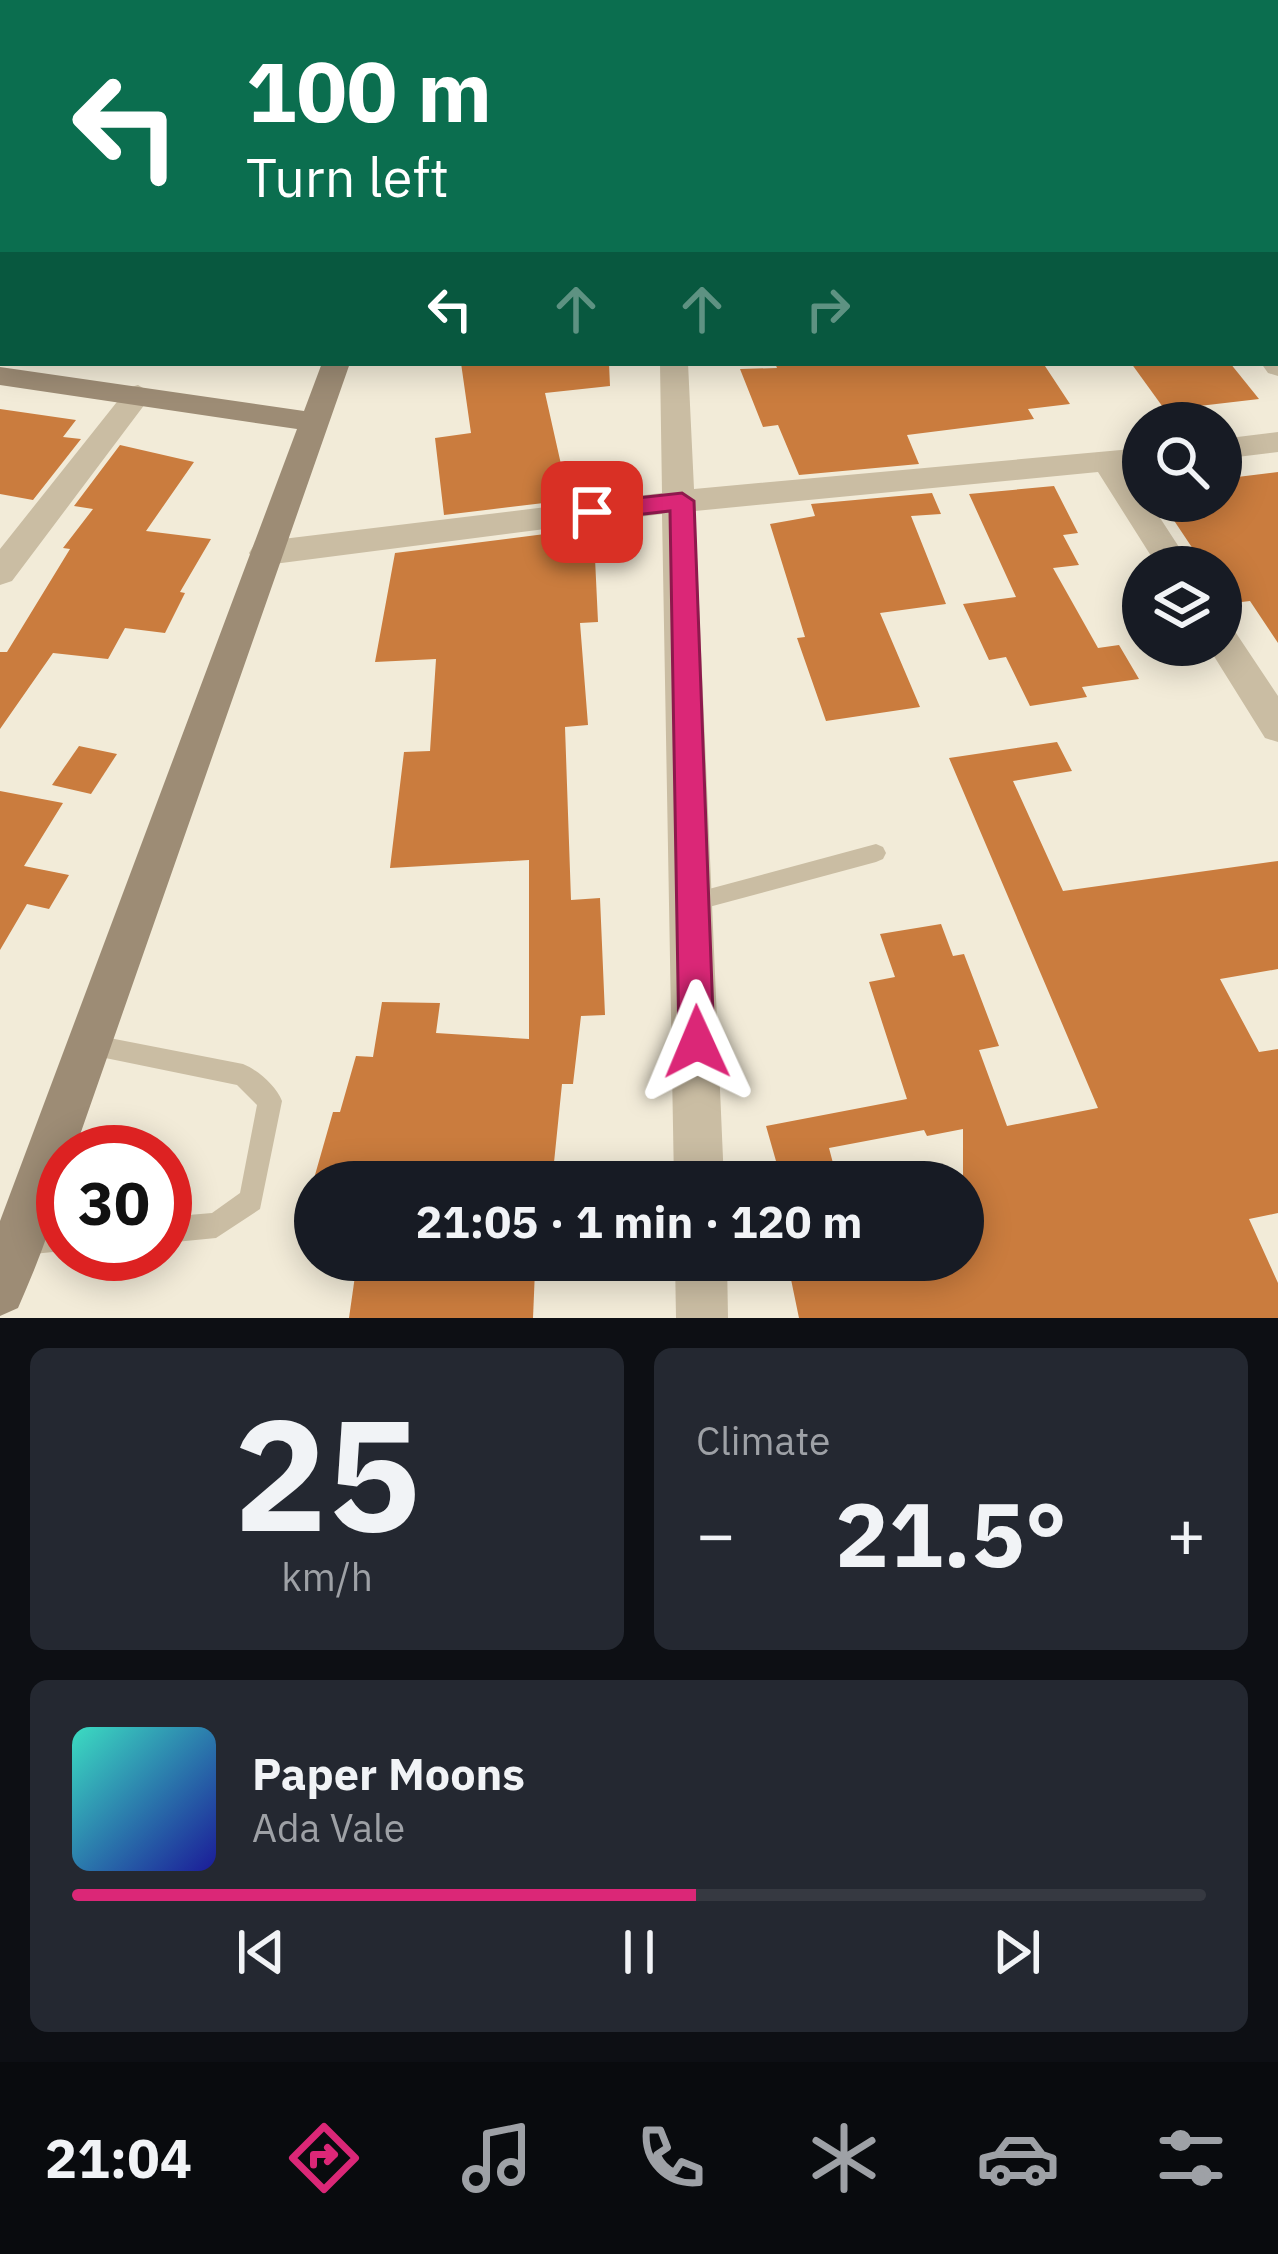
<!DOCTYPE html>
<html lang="en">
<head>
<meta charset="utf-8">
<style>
	:root { --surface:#171b24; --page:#242831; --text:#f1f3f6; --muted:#9ea1a6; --line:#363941; --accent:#db2777 }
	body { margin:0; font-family:"IBM Plex Sans",sans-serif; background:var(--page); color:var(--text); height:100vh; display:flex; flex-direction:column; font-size:45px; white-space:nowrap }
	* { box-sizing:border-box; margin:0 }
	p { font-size:39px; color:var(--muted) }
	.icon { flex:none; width:66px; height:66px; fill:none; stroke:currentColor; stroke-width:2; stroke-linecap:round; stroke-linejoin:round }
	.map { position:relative; height:1318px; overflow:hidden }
	.side { display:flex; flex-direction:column; gap:30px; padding:30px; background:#0d0f14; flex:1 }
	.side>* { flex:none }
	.hud { position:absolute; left:0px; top:0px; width:1278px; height:366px; box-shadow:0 6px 30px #0003; background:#0b6e4f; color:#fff; overflow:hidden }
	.controls { position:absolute; left:1122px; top:402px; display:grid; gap:24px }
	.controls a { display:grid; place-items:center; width:120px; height:120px; border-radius:50%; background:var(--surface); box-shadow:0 6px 30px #0003; font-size:60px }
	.speed { position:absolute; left:36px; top:1125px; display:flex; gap:24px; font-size:60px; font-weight:700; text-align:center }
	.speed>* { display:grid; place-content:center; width:156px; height:156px; border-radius:50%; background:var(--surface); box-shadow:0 6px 30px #0003; line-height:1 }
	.speed .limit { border:18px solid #d22; background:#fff; color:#111 }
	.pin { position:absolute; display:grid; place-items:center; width:102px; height:102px; color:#fff; margin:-51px; border-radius:24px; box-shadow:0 6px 18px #0006 }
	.me { position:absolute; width:132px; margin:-66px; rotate:359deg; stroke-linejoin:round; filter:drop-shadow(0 0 9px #0008) }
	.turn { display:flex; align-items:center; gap:42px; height:252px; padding:0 48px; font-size:54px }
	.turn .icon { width:156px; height:156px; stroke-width:2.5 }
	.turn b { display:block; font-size:84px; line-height:102px }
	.lanes { display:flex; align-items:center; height:114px; padding:0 48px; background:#0003; justify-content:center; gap:60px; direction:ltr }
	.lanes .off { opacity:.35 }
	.big { font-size:90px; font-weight:700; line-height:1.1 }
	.side .card { flex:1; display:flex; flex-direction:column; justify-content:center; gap:18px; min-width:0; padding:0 42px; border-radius:18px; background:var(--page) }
	.side .dial { align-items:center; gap:0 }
	.dial b { font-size:156px; line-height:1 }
	.song { display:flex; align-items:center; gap:36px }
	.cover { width:144px; height:144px; border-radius:18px; background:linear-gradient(135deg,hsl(170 70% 55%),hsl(240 70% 35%)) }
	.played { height:12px; border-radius:6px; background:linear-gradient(90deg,var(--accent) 55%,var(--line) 55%) }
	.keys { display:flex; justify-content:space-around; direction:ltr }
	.heat { display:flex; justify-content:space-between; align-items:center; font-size:66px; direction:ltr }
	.side .tiles { flex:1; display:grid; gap:30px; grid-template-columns:1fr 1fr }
	.card:last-child { grid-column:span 2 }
	.trip { position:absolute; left:294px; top:1161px; width:690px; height:120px; border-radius:60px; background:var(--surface); box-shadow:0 6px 30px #0003; font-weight:700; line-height:120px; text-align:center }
	.tab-bar { display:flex; height:192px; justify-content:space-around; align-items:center; background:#090b0e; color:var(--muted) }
	.tab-bar .icon { width:84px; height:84px }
	.tab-bar .active { color:var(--accent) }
	.tab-bar b { font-size:54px; color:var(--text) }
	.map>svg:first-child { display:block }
	.building { fill:#ca7c3e }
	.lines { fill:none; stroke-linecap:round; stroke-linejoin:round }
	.lane { fill:#cabda3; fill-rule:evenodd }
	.street { fill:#cabda3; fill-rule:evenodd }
	.secondary { fill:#9d8c75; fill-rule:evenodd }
	.route { fill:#db2777; stroke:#8e194d; stroke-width:3 }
</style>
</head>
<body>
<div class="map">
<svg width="1278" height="1318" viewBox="0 0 1278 1318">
	<rect width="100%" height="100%" fill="#f2ebd8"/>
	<g class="building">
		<polygon points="461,363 609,363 610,386 545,393 569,500 444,515 435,438 471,433"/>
		<polygon points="775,363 1043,363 1070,404 1028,409 1034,419 907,435 919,464 799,475 778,425 763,427 740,369 777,368"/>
		<polygon points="1131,363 1230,363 1259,399 1165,410"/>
		<polygon points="0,409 76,420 63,437 81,439 33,500 0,494"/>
		<polygon points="120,445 194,462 146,531 211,539 180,592 185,593 165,633 125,628 108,659 53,653 0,729 0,652 7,652 70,549 63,548 93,509 74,506"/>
		<polygon points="1278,472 1278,643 1250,601 1233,603 1221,584 1221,567 1205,567 1161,501 1221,501 1221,479"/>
		<polygon points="1054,486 1078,533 1063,535 1079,565 1053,568 1098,648 1119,645 1139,679 1082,687 1087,697 1030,706 1006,657 989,660 963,604 1016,597 969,494"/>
		<polygon points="932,493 941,514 911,516 946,604 880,613 920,707 826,721 797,638 805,637 770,524 815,516 811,504"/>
		<polygon points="576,530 577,537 594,537 598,622 580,623 588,725 565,727 571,900 600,898 605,1015 581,1016 573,1084 562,1084 552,1182 313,1182 333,1112 340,1112 356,1056 373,1057 382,1002 440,1003 436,1033 529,1039 529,860 390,868 404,752 430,751 436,659 375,662 395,553"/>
		<polygon points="1057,742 1072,771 1013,781 1063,891 1278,861 1278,969 1220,979 1259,1052 1278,1049 1278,1213 1249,1219 1278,1283 1278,1318 799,1318 787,1260 963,1260 963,1129 927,1136 924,1130 829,1148 838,1182 782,1182 766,1126 907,1099 869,982 895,977 880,934 941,924 953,956 964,954 999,1046 979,1050 1007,1126 1098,1108 949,758"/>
		<polygon points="79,746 117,754 91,794 52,785"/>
		<polygon points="0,791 63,803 24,866 69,875 49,909 27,904 0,950"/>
		<polygon points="356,1269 535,1270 533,1318 349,1318"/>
	</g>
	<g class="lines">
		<g class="lane">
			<polygon points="876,844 883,847 886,853 883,859 876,862 694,911 687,909 683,902 687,895 694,893"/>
			<path d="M89,1034L243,1064C258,1070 276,1086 282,1101L260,1209L216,1238L165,1243V1217L212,1213L240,1193L257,1105L237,1085L81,1053L78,1045L81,1037Z"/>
			<polygon points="63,1225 63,1251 23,1255 14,1251 10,1242 14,1233 23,1229"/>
		</g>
		<g class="street">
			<polygon points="17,0 39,0 15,3"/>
			<polygon points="265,0 286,0 263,3"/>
			<polygon points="454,0 474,0 453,3"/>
			<rect x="652" y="0" width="20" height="3"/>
			<polygon points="1009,0 1030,0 1032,3 1011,3"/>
			<polygon points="1246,0 1268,0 1270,3 1248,3"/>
			<polygon points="3,13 3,26 0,27 0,14"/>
			<polygon points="3,260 3,278 0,279 0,261"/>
			<polygon points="1275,354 1278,355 1278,376 1268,373 1261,363 1275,363"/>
			<polygon points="660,363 688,363 694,489 1143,448 1143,468 1128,470 1143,492 1143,501 1149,501 1192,567 1158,567 1098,472 695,511 724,1182 674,1182 662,514 266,565 254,561 249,553 254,545 266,541 662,493"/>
			<polygon points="138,385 153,394 148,400 12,581 0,585 0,549 128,388"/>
			<polygon points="1278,432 1278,452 1221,459 1221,439"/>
			<polygon points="1221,626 1234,630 1278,696 1278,742 1265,738 1207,645 1221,645"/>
			<polygon points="675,1260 727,1260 728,1318 676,1318"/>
		</g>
		<g class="secondary">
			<polygon points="1278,8 1278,20 1275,21 1275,9"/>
			<path d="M322,363H350L74,1152H63C63,1205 39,1259 18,1308L0,1316V1221L297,429L0,385V367L304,411Z"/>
		</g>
	</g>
	<polygon class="route" points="682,493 694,501 714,1042 709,1054 697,1059 684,1054 679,1042 670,511 592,520 580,512 592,503"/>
</svg>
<div class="controls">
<a><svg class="icon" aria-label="search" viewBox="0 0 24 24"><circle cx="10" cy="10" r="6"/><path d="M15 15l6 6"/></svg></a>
<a><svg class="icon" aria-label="layers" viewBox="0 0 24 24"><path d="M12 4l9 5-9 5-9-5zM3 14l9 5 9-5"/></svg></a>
</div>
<div class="speed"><div class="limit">30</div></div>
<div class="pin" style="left:592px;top:512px;background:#d93025"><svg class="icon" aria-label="arrive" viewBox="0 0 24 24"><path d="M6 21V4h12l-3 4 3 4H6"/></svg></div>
<svg class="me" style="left:697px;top:1042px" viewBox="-20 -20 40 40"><path d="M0-17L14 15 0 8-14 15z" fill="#db2777" stroke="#fff" stroke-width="4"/></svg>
<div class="trip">21:05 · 1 min · 120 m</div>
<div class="hud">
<div class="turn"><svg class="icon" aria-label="left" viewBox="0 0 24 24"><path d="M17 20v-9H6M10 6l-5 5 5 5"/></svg><div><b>100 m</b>Turn left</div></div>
<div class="lanes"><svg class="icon" aria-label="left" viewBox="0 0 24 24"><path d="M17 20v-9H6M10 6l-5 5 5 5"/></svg><svg class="icon off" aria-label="ahead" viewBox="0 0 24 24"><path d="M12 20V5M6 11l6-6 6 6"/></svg><svg class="icon off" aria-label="ahead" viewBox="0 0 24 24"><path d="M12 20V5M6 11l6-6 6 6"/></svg><svg class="icon off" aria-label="right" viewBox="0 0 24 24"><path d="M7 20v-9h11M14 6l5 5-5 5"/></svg></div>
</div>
</div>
<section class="side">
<div class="tiles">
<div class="card dial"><b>25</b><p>km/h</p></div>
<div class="card"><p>Climate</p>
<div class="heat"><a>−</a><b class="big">21.5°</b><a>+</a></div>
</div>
<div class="card">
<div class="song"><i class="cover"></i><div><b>Paper Moons</b><p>Ada Vale</p></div></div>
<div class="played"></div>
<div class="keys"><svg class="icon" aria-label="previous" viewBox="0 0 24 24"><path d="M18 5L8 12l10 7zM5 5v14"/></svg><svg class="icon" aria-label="pause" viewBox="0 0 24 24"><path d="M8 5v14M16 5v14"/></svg><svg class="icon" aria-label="next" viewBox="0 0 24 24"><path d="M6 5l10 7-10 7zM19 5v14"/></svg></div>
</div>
</div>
</section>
<nav class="tab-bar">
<b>21:04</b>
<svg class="icon active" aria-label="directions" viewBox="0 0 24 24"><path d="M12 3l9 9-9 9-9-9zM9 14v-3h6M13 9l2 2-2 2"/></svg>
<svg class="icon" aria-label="music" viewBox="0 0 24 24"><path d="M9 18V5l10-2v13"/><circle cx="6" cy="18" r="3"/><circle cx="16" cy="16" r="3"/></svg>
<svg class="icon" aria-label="phone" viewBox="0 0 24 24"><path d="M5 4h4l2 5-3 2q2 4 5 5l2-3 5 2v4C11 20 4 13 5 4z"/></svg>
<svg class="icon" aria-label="climate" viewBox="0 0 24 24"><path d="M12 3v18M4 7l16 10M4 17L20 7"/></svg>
<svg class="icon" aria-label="car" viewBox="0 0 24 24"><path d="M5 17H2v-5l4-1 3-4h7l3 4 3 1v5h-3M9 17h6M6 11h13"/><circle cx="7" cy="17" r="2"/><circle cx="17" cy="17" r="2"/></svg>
<svg class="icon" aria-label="filters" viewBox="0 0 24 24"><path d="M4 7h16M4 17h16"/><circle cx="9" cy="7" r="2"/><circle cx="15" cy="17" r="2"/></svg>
</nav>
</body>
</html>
